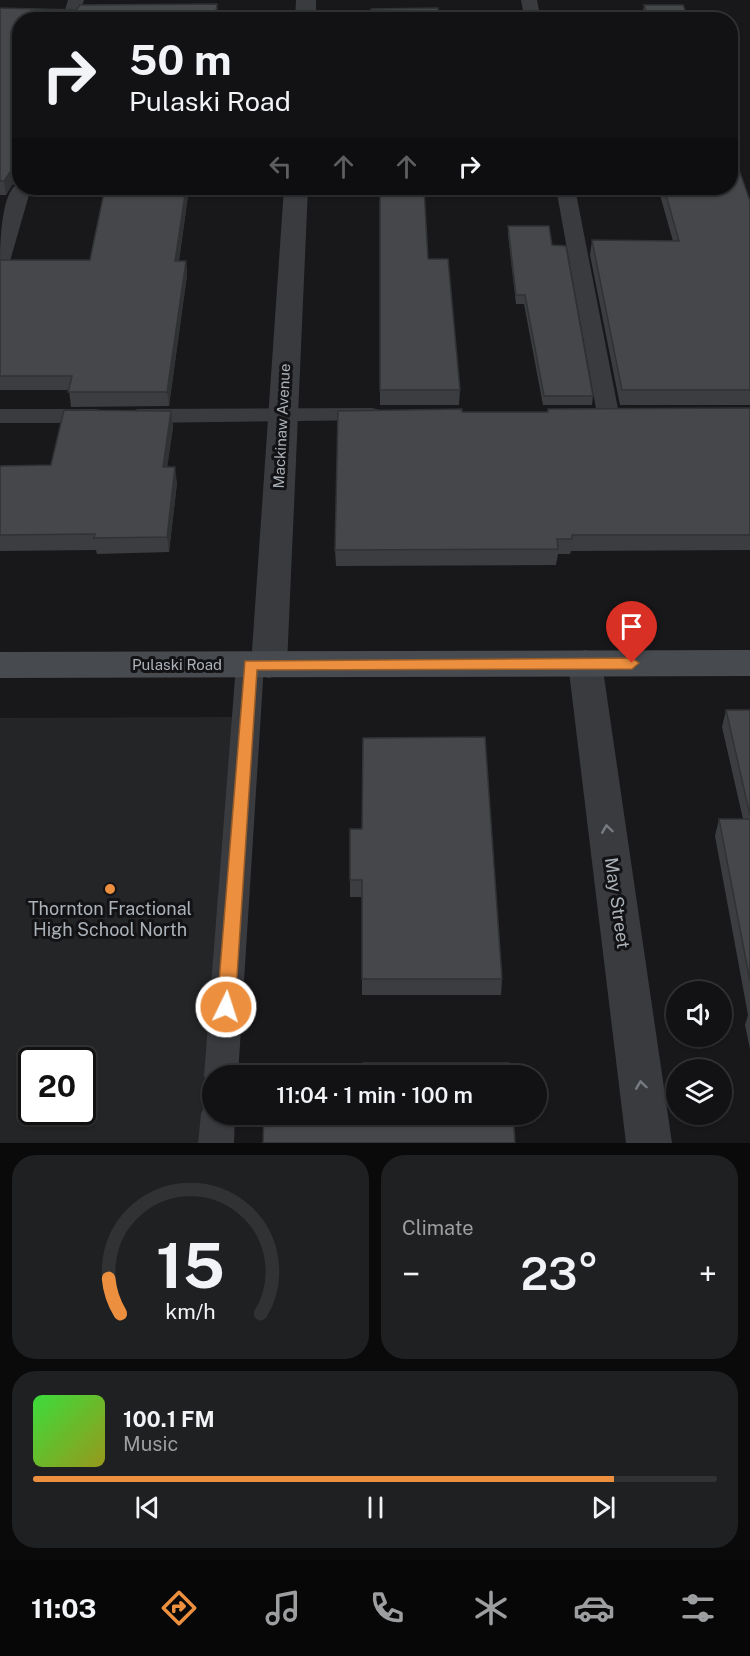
<!DOCTYPE html>
<html lang="en">
<head>
<meta charset="utf-8">
<style>
	:root { --surface:#121214; --page:#1f2022; --text:#f1f3f6; --muted:#9c9ea0; --line:#313234; --accent:#ec8f3f }
	body { margin:0; font-family:"Public Sans",sans-serif; background:var(--page); color:var(--text); height:100vh; display:flex; flex-direction:column; font-size:22px; white-space:nowrap }
	* { box-sizing:border-box; margin:0 }
	p { font-size:20px; color:var(--muted) }
	.icon { flex:none; width:33px; height:33px; fill:none; stroke:currentColor; stroke-width:2; stroke-linecap:round; stroke-linejoin:round }
	.map { position:relative; height:1143px; overflow:hidden }
	.sheet { display:flex; flex-direction:column; gap:12px; padding:12px; background:#0a0a0b; flex:1 }
	.sheet>* { flex:none }
	.top-card { position:absolute; left:12px; top:12px; width:726px; height:183px; border-radius:24px; box-shadow:0 2px 4px #0004,0 0 0 2px var(--line); background:#121214; color:var(--text); overflow:hidden }
	.tools { position:absolute; left:666px; top:981px; display:grid; gap:12px }
	.tools a { display:grid; place-items:center; width:66px; height:66px; border-radius:50%; background:var(--surface); box-shadow:0 2px 4px #0004,0 0 0 2px var(--line); font-size:30px }
	.speed { position:absolute; left:18px; top:1047px; display:flex; gap:12px; font-size:30px; font-weight:700; text-align:center }
	.speed>* { display:grid; place-content:center; width:78px; height:78px; border-radius:50%; background:var(--surface); box-shadow:0 2px 4px #0004,0 0 0 2px var(--line); line-height:1 }
	.speed .limit { border:3px solid #111; border-radius:9px; background:#fff; color:#111 }
	.pin { position:absolute; display:grid; place-items:center; width:51px; height:51px; color:#fff; margin:-62px -26px; border-radius:50% 50% 50% 0; rotate:-45deg; box-shadow:0 0 6px #0007 }
	.pin .icon { rotate:45deg }
	.me { position:absolute; width:66px; margin:-33px; rotate:4deg; stroke-linejoin:round; filter:drop-shadow(0 0 4px #0008) }
	.turn { display:flex; align-items:center; gap:21px; height:126px; padding:0 18px; font-size:27px }
	.turn .icon { width:78px; height:78px; stroke-width:2.5 }
	.turn b { display:block; font-size:42px; line-height:51px }
	.lanes { display:flex; align-items:center; height:57px; padding:0 18px; background:#0003; justify-content:center; gap:30px; direction:ltr }
	.lanes .off { opacity:.35 }
	.big { font-size:45px; font-weight:600; line-height:1.1 }
	.sheet .widget { flex:1; display:flex; flex-direction:column; justify-content:center; gap:9px; min-width:0; padding:0 21px; border-radius:24px; background:var(--page) }
	.sheet .dial { align-items:center; gap:0 }
	.dial svg { height:156px; overflow:visible; fill:none; stroke:var(--line); stroke-width:7; stroke-linecap:round; text-anchor:middle }
	.dial text { fill:var(--text); stroke:none }
	.song { display:flex; align-items:center; gap:18px }
	.cover { width:72px; height:72px; border-radius:9px; background:linear-gradient(135deg,hsl(120 70% 55%),hsl(60 70% 35%)) }
	.played { height:6px; border-radius:3px; background:linear-gradient(90deg,var(--accent) 85%,var(--line) 85%) }
	.keys { display:flex; justify-content:space-around; direction:ltr }
	.heat { display:flex; justify-content:space-between; align-items:center; font-size:33px; direction:ltr }
	.sheet .tiles { flex:1; display:grid; gap:12px; grid-template-columns:1fr 1fr }
	.widget:last-child { grid-column:span 2 }
	.trip { position:absolute; left:202px; top:1065px; width:345px; height:60px; border-radius:30px; background:var(--surface); box-shadow:0 2px 4px #0004,0 0 0 2px var(--line); font-weight:600; line-height:60px; text-align:center }
	.dock { display:flex; height:96px; justify-content:space-around; align-items:center; background:#070708; color:var(--muted) }
	.dock .icon { width:42px; height:42px }
	.dock .selected { color:var(--accent) }
	.dock b { font-size:27px; color:var(--text) }
	.map>svg:first-child { display:block }
	.built { fill:#242527; fill-rule:evenodd }
	.lines { fill:none; stroke-linecap:round; stroke-linejoin:round }
	.lane { fill:#393b3f; fill-rule:evenodd }
	.street { fill:#393b3f; fill-rule:evenodd }
	.secondary { fill:#474b4f; fill-rule:evenodd }
	.wall { fill:#3b3d40 }
	.shaded-wall { fill:#303234 }
	.building { fill:#45474a; stroke:#303234; stroke-width:1.5 }
	.oneway { stroke:#787c82 }
	.route { fill:#ec8f3f; stroke:#995d29; stroke-width:1.5 }
	.poi-dot { fill:#ec8f3f; stroke:#131315; stroke-width:2 }
	.labels { text-anchor:middle; stroke-width:6; stroke-linejoin:round; paint-order:stroke }
	.street-label { font-size:15px; fill:#abb2b9; stroke:#131315 }
	.near-street-label { font-size:18px; fill:#abb2b9; stroke:#131315 }
	.near-poi-label { font-size:18px; fill:#abb2b9; stroke:#131315 }
</style>
</head>
<body>
<div class="map">
<svg width="750" height="1143" viewBox="0 0 750 1143">
	<rect width="100%" height="100%" fill="#18181a"/>
	<path class="built" d="M233,717L201,1143H0V718ZM32,1060H82V1112H32Z"/>
	<g class="lines">
		<g class="lane">
			<polygon points="68,0 84,0 78,20 62,20"/>
			<polygon points="521,0 537,0 541,20 525,20"/>
			<path d="M20,183V188H31L10,261L7,265L0,267C0,250 0,188 20,183Z"/>
			<polygon points="556,188 575,188 619,414 616,419 600,419 597,414"/>
			<polygon points="372,408 380,410 383,415 380,420 138,423 130,421 127,416 130,411 138,409"/>
			<polygon points="0,409 96,409 104,411 107,416 104,421 96,423 0,423"/>
			<polygon points="250,655 260,658 264,665 238,1076 213,1076 213,1089 209,1087 204,1076 236,665 240,658"/>
			<polygon points="213,1100 213,1114 235,1114 234,1143 198,1143 201,1114 206,1102"/>
		</g>
		<g class="street">
			<polygon points="296,0 316,0 316,20 295,20"/>
			<polygon points="284,188 308,188 287,665 281,674 269,678 257,674 251,665"/>
			<polygon points="585,650 597,654 602,663 672,1143 626,1143 568,663 573,654"/>
		</g>
		<polygon class="secondary" points="750,650 750,676 0,678 0,652"/>
	</g>
	<g class="wall">
		<polygon points="217,4 218,17 20,20 20,181 12,185 6,195 0,195 0,8 76,10"/>
		<polygon points="644,5 689,20 553,20 553,13 643,13"/>
		<polygon points="30,188 189,188 179,261 186,261 187,275 169,406 71,407 69,390 0,390 0,260 90,260 104,194 31,195"/>
		<polygon points="380,188 428,259 460,390 459,405 380,405"/>
		<polygon points="658,188 730,188 750,201 750,405 620,405 590,255 592,240 673,241"/>
		<polygon points="508,226 552,245 593,396 592,405 543,405 524,304 516,304 508,235"/>
		<polygon points="750,408 750,550 571,551 570,554 558,554 556,565 336,566 335,550 462,412 547,412 548,409"/>
		<polygon points="171,411 173,427 167,467 177,483 169,552 97,554 96,550 0,551 0,466 51,465"/>
		<polygon points="726,710 750,710 750,1049 745,1025 748,1015 715,836 719,819 743,819 722,727"/>
		<polygon points="350,829 502,979 501,995 362,995 362,897 350,897"/>
	</g>
	<g class="shaded-wall">
		<polygon points="217,4 218,20 215,20"/>
		<polygon points="18,167 20,181 12,185 6,195 4,181 10,172"/>
		<polygon points="186,188 189,188 177,275 175,261"/>
		<polygon points="186,261 187,275 169,406 167,392"/>
		<polygon points="171,411 173,427 165,483 163,467"/>
		<polygon points="175,467 177,483 169,552 167,537"/>
	</g>
	<g class="building">
		<polygon points="217,4 215,20 20,20 20,171 18,167 10,172 4,181 0,181 0,8 76,10 80,5"/>
		<polygon points="644,5 683,5 689,20 554,20 553,13 647,13"/>
		<polygon points="438,8 439,20 371,20 371,9"/>
		<polygon points="730,168 731,170 739,170 750,201 750,390 622,390 592,240 679,241 664,188 730,188"/>
		<polygon points="105,188 186,188 175,261 186,261 167,392 68,392 72,376 0,376 0,260 90,260"/>
		<polygon points="380,188 424,188 428,259 448,259 460,390 380,390"/>
		<polygon points="508,226 549,226 552,245 566,246 593,396 544,396 525,295 516,295"/>
		<polygon points="750,408 750,535 572,535 572,539 557,539 558,549 335,550 338,411 462,409 462,412 548,412 548,409"/>
		<polygon points="64,410 171,411 163,467 175,467 167,537 94,538 95,534 0,535 0,466 51,465"/>
		<polygon points="726,710 750,710 750,815"/>
		<polygon points="485,737 502,979 362,979 362,880 350,880 350,829 362,829 363,738"/>
		<polygon points="719,819 750,819 750,981"/>
		<polygon points="363,1063 509,1063 510,1076 363,1076"/>
		<polygon points="264,1114 513,1114 515,1143 263,1143"/>
	</g>
	<defs><path id="oneway-chevron" d="M-2-3.5L2.5 0L-2 3.5" fill="none" stroke-width="1.6" stroke-linecap="round" stroke-linejoin="round" transform="scale(1.5)"/></defs>
	<g class="oneway">
		<use href="#oneway-chevron" transform="translate(607 829) rotate(-98)"/>
		<use href="#oneway-chevron" transform="translate(641 1085) rotate(-98)"/>
	</g>
	<polygon class="route" points="632,658 639,663 632,669 257,670 235,1007 232,1012 226,1015 220,1012 217,1007 245,661"/>
	<circle class="poi-dot" cx="110" cy="889" r="6"/>
	<g class="labels">
		<g class="street-label">
			<text transform="translate(282 426) rotate(-87)" y="5">Mackinaw Avenue</text>
			<text x="177" y="670">Pulaski Road</text>
		</g>
		<g class="near-street-label">
			<text transform="translate(617 903) rotate(82)" y="6">May Street</text>
		</g>
		<g class="near-poi-label">
			<text x="110" y="915">Thornton Fractional<tspan x="110" dy="21">High School North</tspan></text>
		</g>
	</g>
</svg>
<div class="tools">
<a><svg class="icon" aria-label="sound" viewBox="0 0 24 24"><path d="M4 9h4l5-4v14l-5-4H4zM17 9q2 3 0 6"/></svg></a>
<a><svg class="icon" aria-label="layers" viewBox="0 0 24 24"><path d="M12 4l9 5-9 5-9-5zM3 14l9 5 9-5"/></svg></a>
</div>
<div class="speed"><div class="limit">20</div></div>
<div class="pin" style="left:632px;top:663px;background:#d93025"><svg class="icon" aria-label="arrive" viewBox="0 0 24 24"><path d="M6 21V4h12l-3 4 3 4H6"/></svg></div>
<svg class="me" style="left:226px;top:1007px" viewBox="-20 -20 40 40"><circle r="17" fill="#ec8f3f" stroke="#fff" stroke-width="3"/><path d="M0-11L8 9 0 5-8 9z" fill="#fff"/></svg>
<div class="trip">11:04 · 1 min · 100 m</div>
<div class="top-card">
<div class="turn"><svg class="icon" aria-label="right" viewBox="0 0 24 24"><path d="M7 20v-9h11M14 6l5 5-5 5"/></svg><div><b>50 m</b>Pulaski Road</div></div>
<div class="lanes"><svg class="icon off" aria-label="left" viewBox="0 0 24 24"><path d="M17 20v-9H6M10 6l-5 5 5 5"/></svg><svg class="icon off" aria-label="ahead" viewBox="0 0 24 24"><path d="M12 20V5M6 11l6-6 6 6"/></svg><svg class="icon off" aria-label="ahead" viewBox="0 0 24 24"><path d="M12 20V5M6 11l6-6 6 6"/></svg><svg class="icon" aria-label="right" viewBox="0 0 24 24"><path d="M7 20v-9h11M14 6l5 5-5 5"/></svg></div>
</div>
</div>
<section class="sheet">
<div class="tiles">
<div class="widget dial"><svg viewBox="0 0 100 80">
<path d="M14 69A42 42 0 1 1 86 69"/>
<path d="M14 69A42 42 0 0 1 8 51" stroke="#ec8f3f"/>
<text x="50" y="56" font-size="32" font-weight="700">15</text>
<text x="50" y="72" font-size="11">km/h</text>
</svg></div>
<div class="widget"><p>Climate</p>
<div class="heat"><a>−</a><b class="big">23°</b><a>+</a></div>
</div>
<div class="widget">
<div class="song"><i class="cover"></i><div><b>100.1 FM</b><p>Music</p></div></div>
<div class="played"></div>
<div class="keys"><svg class="icon" aria-label="previous" viewBox="0 0 24 24"><path d="M18 5L8 12l10 7zM5 5v14"/></svg><svg class="icon" aria-label="pause" viewBox="0 0 24 24"><path d="M8 5v14M16 5v14"/></svg><svg class="icon" aria-label="next" viewBox="0 0 24 24"><path d="M6 5l10 7-10 7zM19 5v14"/></svg></div>
</div>
</div>
</section>
<nav class="dock">
<b>11:03</b>
<svg class="icon selected" aria-label="directions" viewBox="0 0 24 24"><path d="M12 3l9 9-9 9-9-9zM9 14v-3h6M13 9l2 2-2 2"/></svg>
<svg class="icon" aria-label="music" viewBox="0 0 24 24"><path d="M9 18V5l10-2v13"/><circle cx="6" cy="18" r="3"/><circle cx="16" cy="16" r="3"/></svg>
<svg class="icon" aria-label="phone" viewBox="0 0 24 24"><path d="M5 4h4l2 5-3 2q2 4 5 5l2-3 5 2v4C11 20 4 13 5 4z"/></svg>
<svg class="icon" aria-label="climate" viewBox="0 0 24 24"><path d="M12 3v18M4 7l16 10M4 17L20 7"/></svg>
<svg class="icon" aria-label="car" viewBox="0 0 24 24"><path d="M5 17H2v-5l4-1 3-4h7l3 4 3 1v5h-3M9 17h6M6 11h13"/><circle cx="7" cy="17" r="2"/><circle cx="17" cy="17" r="2"/></svg>
<svg class="icon" aria-label="filters" viewBox="0 0 24 24"><path d="M4 7h16M4 17h16"/><circle cx="9" cy="7" r="2"/><circle cx="15" cy="17" r="2"/></svg>
</nav>
</body>
</html>
